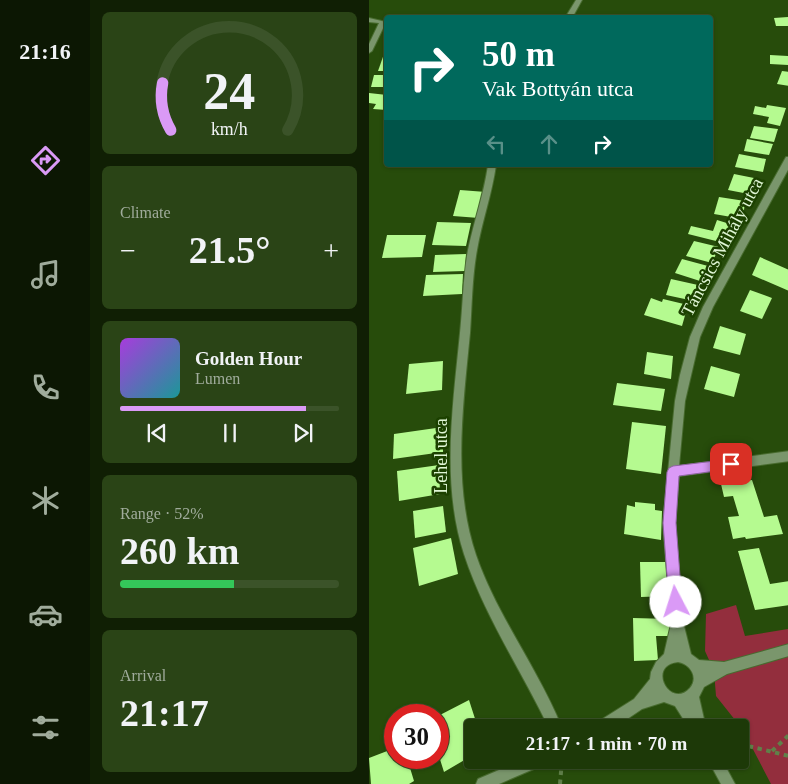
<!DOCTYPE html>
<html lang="en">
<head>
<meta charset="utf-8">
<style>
	:root { --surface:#1d3908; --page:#2a4416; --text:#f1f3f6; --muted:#a0ac9c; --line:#3b5329; --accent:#da9af6 }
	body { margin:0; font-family:Georgia,serif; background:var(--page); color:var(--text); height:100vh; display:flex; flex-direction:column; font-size:19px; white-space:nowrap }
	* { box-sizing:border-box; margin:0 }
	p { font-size:16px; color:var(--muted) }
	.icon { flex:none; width:28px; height:28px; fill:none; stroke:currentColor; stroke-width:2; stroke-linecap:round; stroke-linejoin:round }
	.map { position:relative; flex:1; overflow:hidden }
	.side { display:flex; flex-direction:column; gap:12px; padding:12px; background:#101f04; width:279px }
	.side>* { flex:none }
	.hud { position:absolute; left:15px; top:15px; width:329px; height:152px; border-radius:5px; box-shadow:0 1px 4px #0004,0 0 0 1px var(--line); background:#00695c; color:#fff; overflow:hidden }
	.speed { position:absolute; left:15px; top:704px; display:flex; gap:10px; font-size:25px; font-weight:700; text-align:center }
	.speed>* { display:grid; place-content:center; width:65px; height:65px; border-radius:50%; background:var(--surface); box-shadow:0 1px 4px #0004,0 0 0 1px var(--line); line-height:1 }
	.speed .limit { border:8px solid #d22; background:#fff; color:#111 }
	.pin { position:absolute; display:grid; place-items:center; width:42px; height:42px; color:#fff; margin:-21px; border-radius:10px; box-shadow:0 2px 8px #0006 }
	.me { position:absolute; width:55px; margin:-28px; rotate:355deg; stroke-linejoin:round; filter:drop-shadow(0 0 4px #0008) }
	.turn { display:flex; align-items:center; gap:18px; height:105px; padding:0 15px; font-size:22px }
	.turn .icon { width:65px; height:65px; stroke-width:2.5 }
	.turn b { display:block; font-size:35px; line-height:42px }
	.lanes { display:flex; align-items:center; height:48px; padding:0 15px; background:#0003; justify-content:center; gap:25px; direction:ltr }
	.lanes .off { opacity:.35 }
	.big { font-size:38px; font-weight:800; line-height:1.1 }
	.side .widget { flex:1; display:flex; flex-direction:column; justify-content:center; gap:8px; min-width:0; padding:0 18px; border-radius:8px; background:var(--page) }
	.side .dial { align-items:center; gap:0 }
	.dial svg { height:130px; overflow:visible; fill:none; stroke:var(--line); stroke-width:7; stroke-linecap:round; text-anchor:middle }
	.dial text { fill:var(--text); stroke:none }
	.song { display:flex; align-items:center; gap:15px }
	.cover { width:60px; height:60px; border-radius:8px; background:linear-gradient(135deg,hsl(280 70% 55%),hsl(180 70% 35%)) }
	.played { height:5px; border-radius:2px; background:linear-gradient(90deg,var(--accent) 85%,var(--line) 85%) }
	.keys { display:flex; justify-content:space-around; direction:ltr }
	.heat { display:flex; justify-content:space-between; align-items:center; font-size:28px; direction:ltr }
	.charge { height:8px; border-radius:4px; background:linear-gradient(90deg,#34c759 52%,var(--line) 0) }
	.trip { position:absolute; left:95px; top:719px; width:285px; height:50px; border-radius:5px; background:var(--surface); box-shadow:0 1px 4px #0004,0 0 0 1px var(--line); font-weight:800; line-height:50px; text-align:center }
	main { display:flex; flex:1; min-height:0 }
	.dock { display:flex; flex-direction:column; width:90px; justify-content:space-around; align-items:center; background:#0c1703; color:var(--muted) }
	.dock .icon { width:35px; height:35px }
	.dock .active { color:var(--accent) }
	.dock b { font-size:22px; color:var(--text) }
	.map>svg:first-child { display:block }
	.green { fill:#932e3d }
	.building { fill:#b5fa90 }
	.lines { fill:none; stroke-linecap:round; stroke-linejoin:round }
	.street-casing { stroke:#486b2f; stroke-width:2 }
	.path { stroke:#608049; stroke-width:4; stroke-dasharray:4.5 4.5; stroke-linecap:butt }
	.street { fill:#7a966c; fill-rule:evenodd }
	.route { fill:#da9af6; stroke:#8e64a0 }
	.labels { text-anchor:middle; stroke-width:5; stroke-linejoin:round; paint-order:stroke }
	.street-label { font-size:18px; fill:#e0f6d5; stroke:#1c4100 }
</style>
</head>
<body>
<main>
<nav class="dock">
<b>21:16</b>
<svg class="icon active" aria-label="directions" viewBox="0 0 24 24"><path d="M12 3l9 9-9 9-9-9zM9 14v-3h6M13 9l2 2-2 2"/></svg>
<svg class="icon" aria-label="music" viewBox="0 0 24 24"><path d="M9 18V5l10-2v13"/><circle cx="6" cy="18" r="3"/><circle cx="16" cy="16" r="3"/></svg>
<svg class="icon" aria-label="phone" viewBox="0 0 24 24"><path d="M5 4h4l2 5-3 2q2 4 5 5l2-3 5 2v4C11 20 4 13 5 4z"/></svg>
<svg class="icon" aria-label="climate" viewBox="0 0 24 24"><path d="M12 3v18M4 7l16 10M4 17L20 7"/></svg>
<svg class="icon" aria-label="car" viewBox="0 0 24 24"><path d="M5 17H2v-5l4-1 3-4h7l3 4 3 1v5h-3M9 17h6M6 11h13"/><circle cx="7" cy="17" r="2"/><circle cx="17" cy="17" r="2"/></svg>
<svg class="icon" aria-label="filters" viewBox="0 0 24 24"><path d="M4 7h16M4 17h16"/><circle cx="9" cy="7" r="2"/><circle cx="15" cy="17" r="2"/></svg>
</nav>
<section class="side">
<div class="widget dial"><svg viewBox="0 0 100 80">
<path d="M14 69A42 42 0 1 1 86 69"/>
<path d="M14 69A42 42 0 0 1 9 40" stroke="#da9af6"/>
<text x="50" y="56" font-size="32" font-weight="700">24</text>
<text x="50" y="72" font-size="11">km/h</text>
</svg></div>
<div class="widget"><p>Climate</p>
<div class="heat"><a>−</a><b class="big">21.5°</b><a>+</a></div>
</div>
<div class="widget">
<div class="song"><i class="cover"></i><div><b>Golden Hour</b><p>Lumen</p></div></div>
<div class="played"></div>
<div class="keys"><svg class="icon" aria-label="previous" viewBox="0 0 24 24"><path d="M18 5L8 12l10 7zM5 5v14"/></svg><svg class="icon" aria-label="pause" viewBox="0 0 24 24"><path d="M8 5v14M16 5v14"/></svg><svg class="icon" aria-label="next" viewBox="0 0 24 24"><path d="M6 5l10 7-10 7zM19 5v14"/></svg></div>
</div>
<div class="widget"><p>Range · 52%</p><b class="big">260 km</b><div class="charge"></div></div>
<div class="widget"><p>Arrival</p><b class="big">21:17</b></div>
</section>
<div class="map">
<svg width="420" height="784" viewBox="0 0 420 784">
	<rect width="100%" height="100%" fill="#274c0b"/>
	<polygon class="green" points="367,605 376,636 419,629 419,784 402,784 374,730 347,696 345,671 336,651 337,614"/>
	<g class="building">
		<polygon points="420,17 420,26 407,26 405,18"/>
		<polygon points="15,54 18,55 18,71 9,71"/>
		<polygon points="401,55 420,56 420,65 401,64"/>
		<polygon points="413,71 420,72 420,86 408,84"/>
		<polygon points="5,75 18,75 18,87 2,87"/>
		<polygon points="0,93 18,95 18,110 4,109 7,104 0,103"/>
		<polygon points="398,105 417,108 411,126 398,123 400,117 384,114 386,106 397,108"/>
		<polygon points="385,126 409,129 405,142 381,138"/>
		<polygon points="378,139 404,144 400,155 375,151"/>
		<polygon points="370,154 397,159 394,172 366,167"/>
		<polygon points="365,174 390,179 385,195 359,190"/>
		<polygon points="91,190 117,192 110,218 84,216"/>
		<polygon points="350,197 376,201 374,219 345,214"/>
		<polygon points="348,220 361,224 355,243 319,234 322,226 344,231"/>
		<polygon points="68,222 102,223 97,246 63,245"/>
		<polygon points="18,235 57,235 53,257 13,258"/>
		<polygon points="325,241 350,247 343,263 317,256"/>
		<polygon points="97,254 96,271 64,272 66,255"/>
		<polygon points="391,257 420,270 420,291 383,275"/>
		<polygon points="313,259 339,266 331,281 306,273"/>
		<polygon points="94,274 93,294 54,296 57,275"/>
		<polygon points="302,279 329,285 325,301 297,295"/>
		<polygon points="381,290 403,298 393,319 371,311"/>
		<polygon points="282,298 293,302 294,299 319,305 313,326 275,315"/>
		<polygon points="351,326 377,334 371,355 344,348"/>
		<polygon points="278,352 304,356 302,379 275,374"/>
		<polygon points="74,361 73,390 37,394 40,364"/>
		<polygon points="342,366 371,374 365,397 335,389"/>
		<polygon points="248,383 296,389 292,411 244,405"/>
		<polygon points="263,422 297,426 292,474 257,469"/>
		<polygon points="74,427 74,452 24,459 25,434"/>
		<polygon points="70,465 71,494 30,501 28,471"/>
		<polygon points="383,480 395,517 408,515 414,534 377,539 376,537 364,539 359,517 370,516 364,496 355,497 352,484"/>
		<polygon points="266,502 286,504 286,510 293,511 292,540 255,534 258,505 266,507"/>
		<polygon points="74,506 77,532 46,538 44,511"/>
		<polygon points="82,538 89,574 50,586 44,548"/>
		<polygon points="390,548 401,584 420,581 420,605 386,610 369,551"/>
		<polygon points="271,562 298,562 301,596 272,597"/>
		<polygon points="264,618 301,619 302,636 287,636 289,660 265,661"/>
		<polygon points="100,700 109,728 104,728 104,755 75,772 69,753 69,716"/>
		<polygon points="26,748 26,758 38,758 45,781 40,784 2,784 0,758"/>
	</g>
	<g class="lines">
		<defs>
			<g id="street">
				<polygon points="207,0 213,0 203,18 196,18"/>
				<polygon points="0,18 17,22 3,51 0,53 0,44 10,23 0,22"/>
				<path d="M417,157H420V168L344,307L331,337L316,401L310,466L420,451V461L310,476L306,523L314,622L322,654L330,660L355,662L420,644V656L358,674L335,687L330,697L337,728H320L306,706L295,702L273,709L245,728H226L227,723L265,699L281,679L282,672L287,662L295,654L302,624L294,523L306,401L311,375L321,337L334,307ZM309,662C321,664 330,677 321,688C301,710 277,665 309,662Z"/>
				<path d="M119,165H127C123,194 113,221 108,250C103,277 103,305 101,333C94,406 83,484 107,555C128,616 169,668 193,728H180C152,670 115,615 95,554C72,483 84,405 91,333C94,305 94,277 99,250C105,221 115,194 119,165Z"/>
				<polygon points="153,760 176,760 174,765 130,784 107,784 109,779"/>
				<polygon points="339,760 353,760 366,784 352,784"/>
			</g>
		</defs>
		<use href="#street" class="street-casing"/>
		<g class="path">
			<polyline points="371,744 420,756"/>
			<polyline points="403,751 420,735"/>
			<polyline points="191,784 193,760"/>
		</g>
		<use href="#street" class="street"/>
	</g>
	<polygon class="route" points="362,459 366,460 368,464 366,468 362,469 310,476 307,523 313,602 311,606 307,608 302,606 300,602 294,523 298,472 300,468 304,466"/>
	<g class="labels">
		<g class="street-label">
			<text transform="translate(353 247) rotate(-62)" y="6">Táncsics Mihály utca</text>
			<text transform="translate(72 456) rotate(-90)" y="6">Lehel utca</text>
		</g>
	</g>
</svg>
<div class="speed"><div class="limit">30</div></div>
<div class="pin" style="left:362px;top:464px;background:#d93025"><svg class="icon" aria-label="arrive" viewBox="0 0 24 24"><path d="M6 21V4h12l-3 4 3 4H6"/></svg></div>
<svg class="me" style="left:307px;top:602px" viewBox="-20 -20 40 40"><circle r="19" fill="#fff"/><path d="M0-13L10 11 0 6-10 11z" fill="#da9af6"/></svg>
<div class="trip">21:17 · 1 min · 70 m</div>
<div class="hud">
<div class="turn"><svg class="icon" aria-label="right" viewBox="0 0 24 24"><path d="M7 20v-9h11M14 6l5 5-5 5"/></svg><div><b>50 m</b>Vak Bottyán utca</div></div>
<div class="lanes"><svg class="icon off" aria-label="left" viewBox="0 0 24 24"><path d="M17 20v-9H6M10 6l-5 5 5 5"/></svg><svg class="icon off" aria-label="ahead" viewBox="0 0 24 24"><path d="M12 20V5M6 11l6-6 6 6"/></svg><svg class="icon" aria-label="right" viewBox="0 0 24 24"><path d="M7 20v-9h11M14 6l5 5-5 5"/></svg></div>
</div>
</div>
</main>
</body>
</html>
